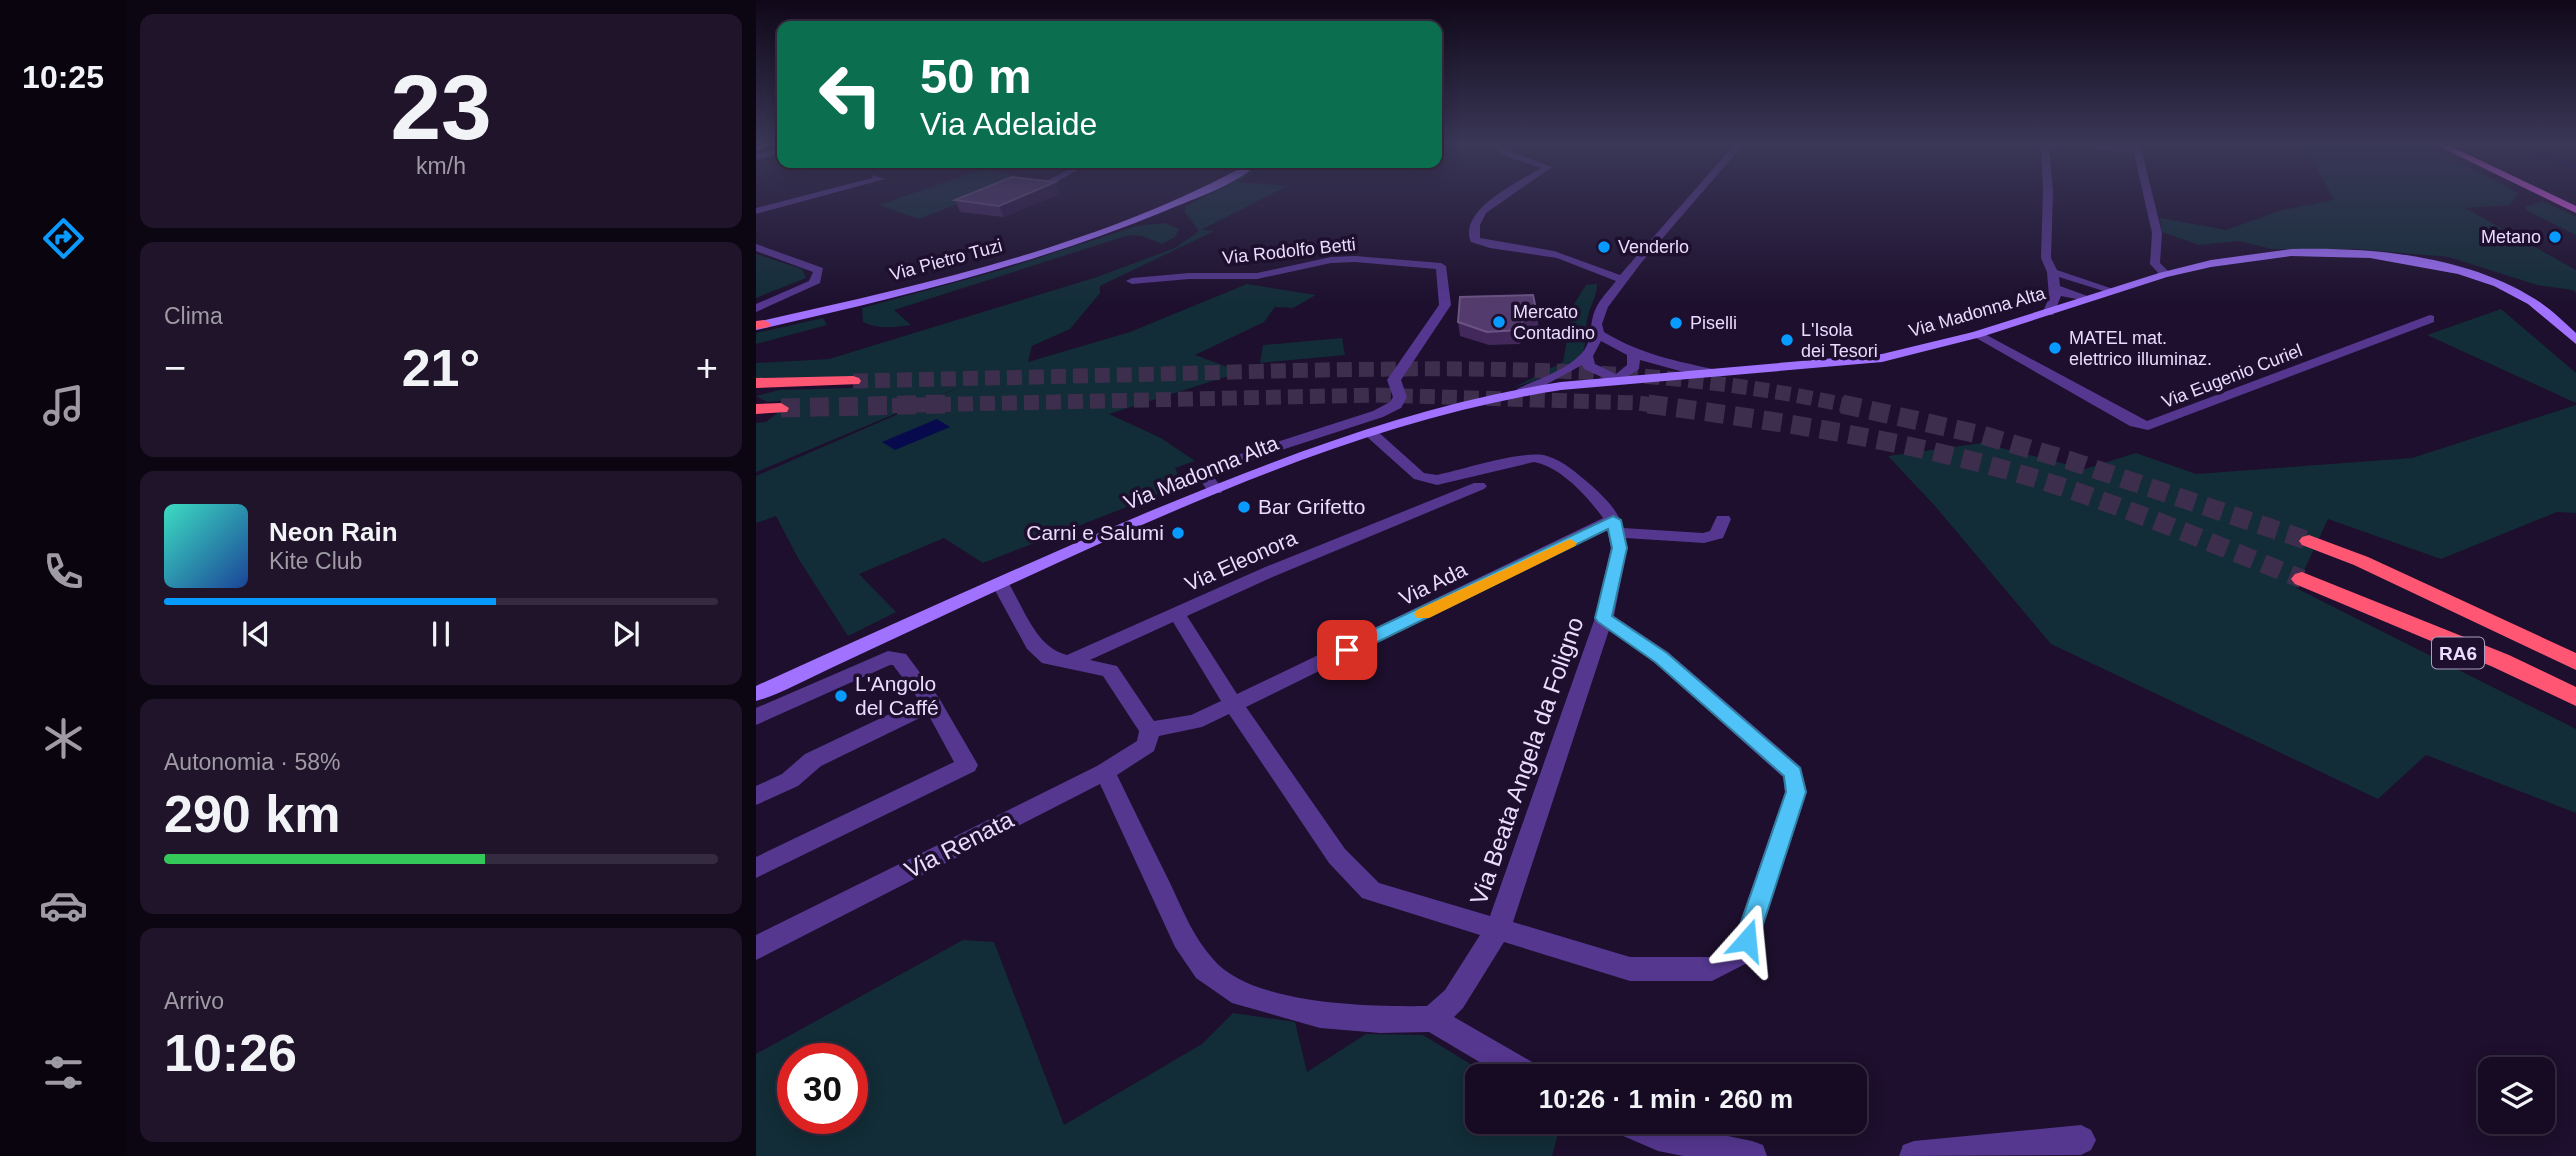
<!DOCTYPE html>
<html lang="it">
<head>
<meta charset="utf-8">
<style>
	:root { --surface:#160b22; --page:#1f142a; --text:#f1f3f6; --muted:#9e9ba5; --line:#352b40; --accent:#079aff }
	body { margin:0; font-family:Helvetica,sans-serif; background:var(--page); color:var(--text); height:100vh; display:flex; flex-direction:column; font-size:26px; white-space:nowrap }
	* { box-sizing:border-box; margin:0 }
	p { font-size:23px; color:var(--muted) }
	.icon { flex:none; width:38px; height:38px; fill:none; stroke:currentColor; stroke-width:2; stroke-linecap:round; stroke-linejoin:round }
	.map { position:relative; flex:1; overflow:hidden }
	.drawer { display:flex; flex-direction:column; gap:14px; padding:14px; background:#0c0613; width:630px }
	.drawer>* { flex:none }
	.top-card { position:absolute; left:21px; top:21px; width:665px; height:147px; border-radius:14px; box-shadow:0 4px 18px #0003,0 0 0 2px var(--line); background:#0b6e4f; color:#fff; overflow:hidden }
	.tools { position:absolute; left:1722px; top:1057px; display:grid; gap:14px }
	.tools a { display:grid; place-items:center; width:77px; height:77px; border-radius:14px; background:var(--surface); box-shadow:0 4px 18px #0003,0 0 0 2px var(--line); font-size:35px }
	.speed { position:absolute; left:21px; top:1043px; display:flex; gap:14px; font-size:35px; font-weight:700; text-align:center }
	.speed>* { display:grid; place-content:center; width:91px; height:91px; border-radius:50%; background:var(--surface); box-shadow:0 4px 18px #0003,0 0 0 2px var(--line); line-height:1 }
	.speed .limit { border:10px solid #d22; background:#fff; color:#111 }
	.pin { position:absolute; display:grid; place-items:center; width:60px; height:60px; color:#fff; margin:-30px; border-radius:14px; box-shadow:0 4px 10px #0006 }
	.me { position:absolute; width:77px; margin:-38px; rotate:18deg; stroke-linejoin:round; filter:drop-shadow(0 0 5px #0008) }
	.turn { display:flex; align-items:center; gap:24px; height:147px; padding:0 28px; font-size:32px }
	.turn .icon { width:91px; height:91px; stroke-width:2.5 }
	.turn b { display:block; font-size:49px; line-height:60px }
	.big { font-size:52px; font-weight:600; line-height:1.1 }
	.drawer .widget { flex:1; display:flex; flex-direction:column; justify-content:center; gap:10px; min-width:0; padding:0 24px; border-radius:14px; background:var(--page) }
	.drawer .dial { align-items:center; gap:0 }
	.dial b { font-size:91px; line-height:1 }
	.song { display:flex; align-items:center; gap:21px }
	.cover { width:84px; height:84px; border-radius:10px; background:linear-gradient(135deg,hsl(170 70% 55%),hsl(220 70% 35%)) }
	.played { height:7px; border-radius:4px; background:linear-gradient(90deg,var(--accent) 60%,var(--line) 60%) }
	.keys { display:flex; justify-content:space-around; direction:ltr }
	.heat { display:flex; justify-content:space-between; align-items:center; font-size:38px; direction:ltr }
	.charge { height:10px; border-radius:5px; background:linear-gradient(90deg,#34c759 58%,var(--line) 0) }
	.trip { position:absolute; left:709px; top:1064px; width:402px; height:70px; border-radius:14px; background:var(--surface); box-shadow:0 4px 18px #0003,0 0 0 2px var(--line); font-weight:600; line-height:70px; text-align:center }
	main { display:flex; flex:1; min-height:0 }
	.dock { display:flex; flex-direction:column; width:126px; justify-content:space-around; align-items:center; background:#09040e; color:var(--muted) }
	.dock .icon { width:49px; height:49px }
	.dock .selected { color:var(--accent) }
	.dock b { font-size:32px; color:var(--text) }
	.map>svg:first-child { display:block }
	.green { fill:#122d37; fill-rule:evenodd }
	.water { fill:#070b4e }
	.lines { fill:none; stroke-linecap:round; stroke-linejoin:round }
	.stream { stroke:#070b4e; stroke-width:3.5 }
	.highway-tunnel-far1 { stroke:#3c2e4c; stroke-width:15; stroke-dasharray:15 7; stroke-linecap:butt }
	.highway-tunnel { stroke:#3c2e4c; stroke-width:19; stroke-dasharray:19 10; stroke-linecap:butt }
	.street { fill:#55378f; fill-rule:evenodd }
	.secondary { fill:#a172ff; fill-rule:evenodd }
	.primary { fill:#f462ff; fill-rule:evenodd }
	.highway { fill:#ff5673; fill-rule:evenodd }
	.wall { fill:#42285b }
	.shaded-wall { fill:#2b1641 }
	.building { fill:#543b6d; stroke:#6b5484; stroke-width:2 }
	.route { fill:#4fc3f7; stroke:#337fa1; stroke-width:2 }
	.slow { fill:#f59e0b }
	.poi-dot { fill:#079aff; stroke:#1d0f2d; stroke-width:2.5 }
	.labels { text-anchor:middle; stroke-width:7; stroke-linejoin:round; paint-order:stroke }
	.far-poi-label { font-size:18px; fill:#eadbff; stroke:#1d0f2d; text-anchor:start }
	.far-street-label { font-size:18px; fill:#eadbff; stroke:#1d0f2d }
	.shield { fill:#1d0f2d; stroke:#ac9ec0; stroke-width:2 }
	.shield-label { font-size:19px; font-weight:bold; fill:#eadbff }
	.street-label { font-size:21px; fill:#eadbff; stroke:#1d0f2d }
	.poi-label { font-size:21px; fill:#eadbff; stroke:#1d0f2d; text-anchor:start }
	.near-street-label { font-size:24px; fill:#eadbff; stroke:#1d0f2d }
</style>
</head>
<body>
<main>
<nav class="dock">
<b>10:25</b>
<svg class="icon selected" aria-label="directions" viewBox="0 0 24 24"><path d="M12 3l9 9-9 9-9-9zM9 14v-3h6M13 9l2 2-2 2"/></svg>
<svg class="icon" aria-label="music" viewBox="0 0 24 24"><path d="M9 18V5l10-2v13"/><circle cx="6" cy="18" r="3"/><circle cx="16" cy="16" r="3"/></svg>
<svg class="icon" aria-label="phone" viewBox="0 0 24 24"><path d="M5 4h4l2 5-3 2q2 4 5 5l2-3 5 2v4C11 20 4 13 5 4z"/></svg>
<svg class="icon" aria-label="climate" viewBox="0 0 24 24"><path d="M12 3v18M4 7l16 10M4 17L20 7"/></svg>
<svg class="icon" aria-label="car" viewBox="0 0 24 24"><path d="M5 17H2v-5l4-1 3-4h7l3 4 3 1v5h-3M9 17h6M6 11h13"/><circle cx="7" cy="17" r="2"/><circle cx="17" cy="17" r="2"/></svg>
<svg class="icon" aria-label="filters" viewBox="0 0 24 24"><path d="M4 7h16M4 17h16"/><circle cx="9" cy="7" r="2"/><circle cx="15" cy="17" r="2"/></svg>
</nav>
<section class="drawer">
<div class="widget dial"><b>23</b><p>km/h</p></div>
<div class="widget"><p>Clima</p>
<div class="heat"><a>−</a><b class="big">21°</b><a>+</a></div>
</div>
<div class="widget">
<div class="song"><i class="cover"></i><div><b>Neon Rain</b><p>Kite Club</p></div></div>
<div class="played"></div>
<div class="keys"><svg class="icon" aria-label="previous" viewBox="0 0 24 24"><path d="M18 5L8 12l10 7zM5 5v14"/></svg><svg class="icon" aria-label="pause" viewBox="0 0 24 24"><path d="M8 5v14M16 5v14"/></svg><svg class="icon" aria-label="next" viewBox="0 0 24 24"><path d="M6 5l10 7-10 7zM19 5v14"/></svg></div>
</div>
<div class="widget"><p>Autonomia · 58%</p><b class="big">290 km</b><div class="charge"></div></div>
<div class="widget"><p>Arrivo</p><b class="big">10:26</b></div>
</section>
<div class="map">
<svg width="1820" height="1156" viewBox="0 0 1820 1156">
	<rect width="100%" height="100%" fill="#1d0f2d"/>
	<g class="green">
		<polygon points="1549,145 1669,145 1754,188 1762,194 1754,205 1709,208 1820,270 1820,293 1817,290 1781,285 1693,257 1602,249 1516,249 1482,241 1443,245 1406,232 1404,218 1470,230 1526,210 1578,200"/>
		<polygon points="195,163 247,163 232,169 268,178 163,219 123,205 228,169"/>
		<polygon points="504,167 508,167 482,182 531,186 445,230 458,231 344,286 344,293 314,329 276,346 272,362 374,332 491,284 560,295 537,308 519,307 508,322 439,355 485,372 353,414 405,438 439,461 419,468 427,485 227,563 188,538 103,574 140,612 92,636 42,558 20,516 0,523 0,476 220,380 0,472 0,423 10,422 37,400 11,402 0,396 23,390 100,388 113,377 0,378 0,363 73,359 338,278 419,248 443,231 428,211 430,206"/>
		<polygon points="1787,201 1820,217 1820,235 1770,210 1769,207"/>
		<path d="M409,223L423,229L419,237L406,244L386,236L373,235L138,310L155,325C139,327 123,330 107,322L106,308L245,270L381,226Z"/>
		<polygon points="0,254 46,269 50,278 0,298"/>
		<path d="M841,284C841,296 835,304 832,316C829,326 831,338 828,349C820,370 776,381 757,388L807,362L817,306L830,285Z"/>
		<polygon points="1745,309 1820,373 1820,403 1671,335"/>
		<polygon points="67,318 71,325 0,344 0,333"/>
		<polygon points="586,338 589,355 504,363 507,345"/>
		<polygon points="1820,405 1820,513 1801,512 1685,559 1572,519 1540,588 1820,729 1820,813 1670,755 1622,799 1295,644 1179,506 1132,456 1226,443 1329,469 1380,453 1440,474 1656,458"/>
		<path d="M207,940L238,942L308,1125L446,1044L477,1013L539,1022L551,1072L610,1034L667,1035L734,1076H721V1122H805L796,1156H0V1054ZM37,1059H96V1118H37Z"/>
	</g>
	<polygon class="water" points="181,419 194,427 139,450 126,442"/>
	<g class="lines">
		<polyline class="stream" points="1760,144 1820,168"/>
		<g class="highway-tunnel-far1">
			<path d="M97,381C236,378 375,375 515,371C708,367 903,364 1094,406"/>
			<polyline points="114,406 620,395 882,403 906,406"/>
		</g>
		<g class="highway-tunnel">
			<path d="M892,404C1022,421 1152,440 1278,478C1369,506 1457,544 1546,579"/>
			<polyline points="1086,404 1226,435 1312,460 1553,541"/>
			<polyline points="25,408 194,404"/>
		</g>
		<g class="street">
			<path d="M752,144H762L753,151L796,167L730,213L724,225V238L798,251L864,275L979,144H988L885,263L852,307L846,324L848,332C884,354 920,361 961,370V376L924,371L884,360L883,369L861,384L828,369L826,365L771,395H761V389C782,379 809,371 825,354C838,341 832,324 840,308C844,299 853,290 860,281L801,258L734,248L715,242C701,210 763,182 785,168L744,154V150ZM845,341L871,355V365L860,374L839,364L837,356Z"/>
			<polygon points="1289,144 1377,148 1376,144 1384,144 1406,233 1404,263 1415,274 1413,276 1405,276 1394,264 1396,233 1378,153 1306,146 1293,149 1297,191 1295,258 1301,270 1360,290 1354,293 1303,277 1304,286 1337,298 1331,301 1305,296 1297,315 1289,315 1287,312 1293,297 1291,272 1285,258 1287,191 1285,147"/>
			<polygon points="26,148 26,153 0,160 0,154"/>
			<polygon points="325,163 335,163 289,188 281,186"/>
			<polygon points="116,175 129,179 0,214 0,208 116,178"/>
			<polygon points="0,244 67,268 64,283 0,312 0,304 53,281 57,272 0,251"/>
			<polygon points="599,256 685,263 690,266 695,305 645,380 651,397 645,408 627,417 455,473 467,490 465,493 453,493 438,471 441,468 617,411 634,402 637,397 631,380 683,305 680,269 599,262 575,263 501,279 433,279 376,284 370,281 376,278 433,273 501,273 575,257"/>
			<polygon points="1674,315 1678,316 1678,322 1392,430 1374,426 1215,335 1217,332 1225,332 1391,421"/>
			<path d="M615,429L620,430L668,473L681,475C706,470 769,449 791,456C808,461 823,475 836,486C848,497 863,511 867,528L947,533L954,531L961,516H973L975,519L967,538L948,543L869,538L871,548L858,616L912,652L1045,767L1051,792L995,961L956,981H874L748,942L707,1008L698,1017L783,1066L787,1076H747L673,1032L624,1033L564,1028L476,1003L440,978L419,947L344,784L0,960V935L341,766L381,741L383,731L347,676L286,663L271,649L235,583L238,579H250C267,605 279,648 311,655L507,568L718,483H728L731,486L728,489L519,576L431,616L481,694L847,518C832,497 805,467 778,462L681,485L658,479L610,436L608,433ZM851,529L855,548L839,618L734,916L623,883L589,849L490,707ZM417,622L465,701L435,715L398,721L361,666L334,660ZM853,630L898,662L1027,777L1029,792L976,945L954,957H874L757,922ZM473,714L573,863L606,898L724,935L689,990L671,1006C615,1007 495,1005 457,959C438,938 427,911 415,885C397,849 379,812 361,775L398,751L403,736L446,727Z"/>
			<polygon points="132,651 150,654 183,698 222,765 219,771 0,878 0,857 198,762 172,714 65,766 42,786 0,805 0,786 26,774 49,754 163,700 137,665 134,665 0,725 0,708"/>
			<polygon points="853,1122 904,1122 996,1141 1007,1145 1011,1156 927,1156 902,1151 858,1132"/>
			<polygon points="1325,1125 1335,1130 1340,1140 1335,1150 1325,1155 1143,1156 1147,1145 1158,1141"/>
		</g>
		<g class="secondary">
			<polygon points="3,144 18,144 0,151 0,145"/>
			<path d="M494,163H504C479,185 440,198 409,211C278,265 138,299 0,330V322C167,285 343,246 494,163Z"/>
			<path d="M1535,249C1615,247 1709,255 1779,299C1794,308 1807,321 1820,333V344L1772,304L1738,286L1702,274L1614,258L1535,256L1455,267L1411,277L1225,337L1126,362L805,390C600,422 399,518 212,604C166,626 119,647 73,669C49,680 25,694 0,701V686C130,627 260,568 392,512C525,457 662,404 805,382L1126,354L1217,332L1403,273L1455,260Z"/>
		</g>
		<polygon class="primary" points="1678,144 1690,144 1820,206 1820,213"/>
		<g class="highway">
			<polygon points="8,320 15,324 13,327 0,329 0,321"/>
			<polygon points="97,376 103,378 105,381 103,384 0,388 0,378"/>
			<polygon points="25,403 33,408 31,412 0,414 0,404"/>
			<polygon points="1553,535 1612,557 1820,653 1820,670 1598,565 1546,545 1543,541 1546,537"/>
			<polygon points="1546,572 1753,655 1820,687 1820,706 1737,667 1539,584 1535,579 1539,574"/>
		</g>
	</g>
	<g class="wall">
		<polygon points="299,182 303,194 248,217 204,212 199,200"/>
		<polygon points="782,319 783,333 768,334 764,344 733,345 704,336 702,322"/>
	</g>
	<g class="shaded-wall">
		<polygon points="299,182 303,194 248,217 243,206"/>
		<polygon points="767,320 768,334 764,344 763,330"/>
	</g>
	<g class="building">
		<polygon points="256,177 299,182 243,206 199,200"/>
		<polygon points="777,295 782,319 767,320 763,330 731,332 702,322 704,297"/>
	</g>
	<linearGradient id="sky" x2="0" y2="1"><stop stop-color="#100819"/><stop offset="0.47" stop-color="#3a3757"/><stop offset="1" stop-color="#3a3757" stop-opacity="0"/></linearGradient>
	<rect width="1820" height="306" fill="url(#sky)"/>
	<polygon class="route" points="857,516 865,520 871,548 856,616 911,653 1044,768 1050,792 1002,940 999,947 991,950 983,947 979,940 1030,792 1028,776 899,662 842,622 839,618 856,548 852,529 597,654 591,656 582,650 585,645"/>
	<polygon class="slow" points="814,539 821,543 819,546 673,618 661,618 658,614 661,610"/>
	<g class="poi-dot">
		<circle cx="1799" cy="237" r="7"/>
		<circle cx="848" cy="247" r="7"/>
		<circle cx="743" cy="322" r="7"/>
		<circle cx="920" cy="323" r="7"/>
		<circle cx="1031" cy="340" r="7"/>
		<circle cx="1299" cy="348" r="7"/>
		<circle cx="488" cy="507" r="7"/>
		<circle cx="422" cy="533" r="7"/>
		<circle cx="85" cy="696" r="7"/>
	</g>
	<g class="labels">
		<g class="far-poi-label">
			<text x="1785" y="243" text-anchor="end">Metano</text>
			<text x="862" y="253">Venderlo</text>
			<text x="757" y="318">Mercato<tspan x="757" dy="21">Contadino</tspan></text>
			<text x="934" y="329">Piselli</text>
			<text x="1045" y="336">L'Isola<tspan x="1045" dy="21">dei Tesori</tspan></text>
			<text x="1313" y="344">MATEL mat.<tspan x="1313" dy="21">elettrico illuminaz.</tspan></text>
		</g>
		<g class="far-street-label">
			<text transform="translate(533 251) rotate(-6)" y="6">Via Rodolfo Betti</text>
			<text transform="translate(190 260) rotate(-15)" y="6">Via Pietro Tuzi</text>
			<text transform="translate(1221 312) rotate(-16)" y="6">Via Madonna Alta</text>
			<text transform="translate(1476 376) rotate(-21)" y="6">Via Eugenio Curiel</text>
		</g>
		<rect class="shield" x="1676" y="637.5" width="52" height="31" rx="5"/>
		<g class="shield-label">
			<text x="1702" y="660">RA6</text>
		</g>
		<g class="street-label">
			<text transform="translate(445 473) rotate(-22)" y="7">Via Madonna Alta</text>
			<text transform="translate(485 561) rotate(-24)" y="7">Via Eleonora</text>
			<text transform="translate(677 584) rotate(-26)" y="7">Via Ada</text>
		</g>
		<g class="poi-label">
			<text x="502" y="514">Bar Grifetto</text>
			<text x="408" y="540" text-anchor="end">Carni e Salumi</text>
			<text x="99" y="691">L'Angolo<tspan x="99" dy="24">del Caffé</tspan></text>
		</g>
		<g class="near-street-label">
			<text transform="translate(771 761) rotate(-71)" y="8">Via Beata Angela da Foligno</text>
			<text transform="translate(203 845) rotate(-27)" y="8">Via Renata</text>
		</g>
	</g>
</svg>
<div class="tools">
<a><svg class="icon" aria-label="layers" viewBox="0 0 24 24"><path d="M12 4l9 5-9 5-9-5zM3 14l9 5 9-5"/></svg></a>
</div>
<div class="speed"><div class="limit">30</div></div>
<div class="pin" style="left:591px;top:650px;background:#d93025"><svg class="icon" aria-label="arrive" viewBox="0 0 24 24"><path d="M6 21V4h12l-3 4 3 4H6"/></svg></div>
<svg class="me" style="left:991px;top:940px" viewBox="-20 -20 40 40"><path d="M0-17L14 15 0 8-14 15z" fill="#4fc3f7" stroke="#fff" stroke-width="4"/></svg>
<div class="trip">10:26 · 1 min · 260 m</div>
<div class="top-card">
<div class="turn"><svg class="icon" aria-label="left" viewBox="0 0 24 24"><path d="M17 20v-9H6M10 6l-5 5 5 5"/></svg><div><b>50 m</b>Via Adelaide</div></div>
</div>
</div>
</main>
</body>
</html>
